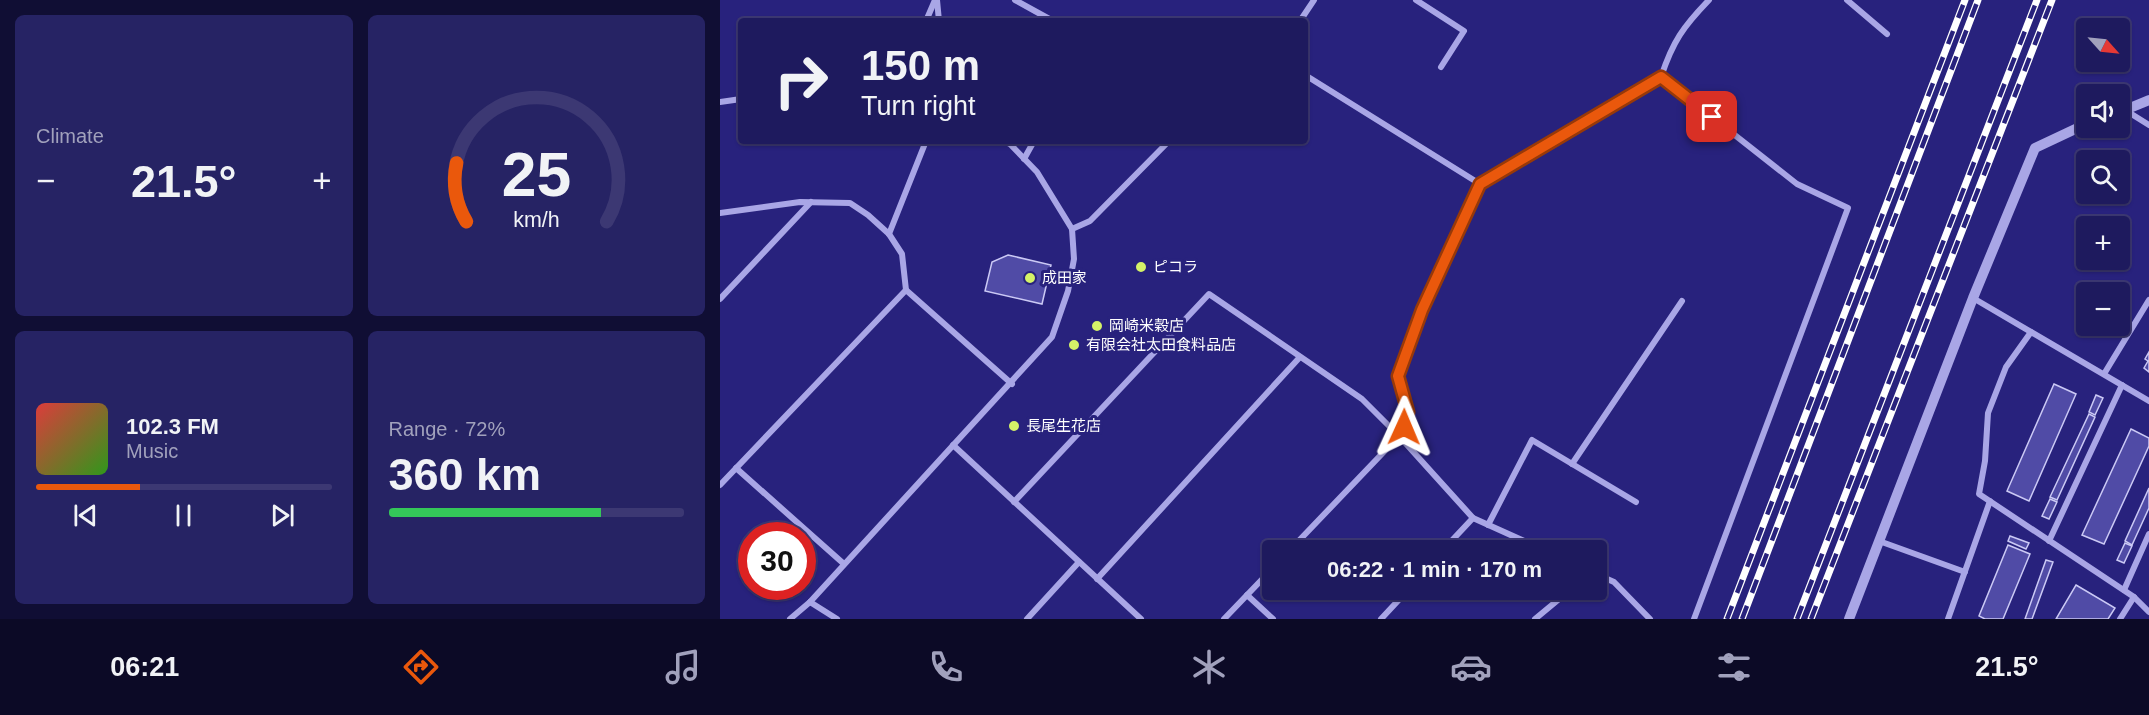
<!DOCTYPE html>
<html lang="en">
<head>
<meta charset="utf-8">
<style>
	:root { --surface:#1e1a5e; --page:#262364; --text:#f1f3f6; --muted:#a1a1bc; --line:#3c3873; --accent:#ea580c }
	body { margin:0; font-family:Helvetica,"Noto Sans JP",sans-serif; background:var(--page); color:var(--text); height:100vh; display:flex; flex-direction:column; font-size:22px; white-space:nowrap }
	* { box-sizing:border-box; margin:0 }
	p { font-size:20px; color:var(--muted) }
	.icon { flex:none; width:33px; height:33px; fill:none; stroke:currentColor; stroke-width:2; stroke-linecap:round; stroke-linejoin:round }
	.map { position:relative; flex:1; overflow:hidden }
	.sheet { display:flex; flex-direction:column; gap:15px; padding:15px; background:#100e34; width:720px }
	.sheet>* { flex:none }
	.guide { position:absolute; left:18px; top:18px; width:570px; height:126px; border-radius:6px; box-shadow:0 2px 4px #0004,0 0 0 2px var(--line); background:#1e1a5e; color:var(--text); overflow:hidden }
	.needle { width:39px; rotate:117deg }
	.fabs { position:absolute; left:1356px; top:18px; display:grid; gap:12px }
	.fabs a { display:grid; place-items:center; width:54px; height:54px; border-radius:6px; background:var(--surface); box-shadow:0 2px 4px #0004,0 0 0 2px var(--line); font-size:30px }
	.speed { position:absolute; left:18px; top:522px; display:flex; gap:12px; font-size:30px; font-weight:700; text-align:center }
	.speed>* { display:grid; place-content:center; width:78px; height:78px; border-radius:50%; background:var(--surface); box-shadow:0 2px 4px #0004,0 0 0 2px var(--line); line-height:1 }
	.speed .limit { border:9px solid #d22; background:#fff; color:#111 }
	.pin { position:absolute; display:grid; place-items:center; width:51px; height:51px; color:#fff; margin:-26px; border-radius:12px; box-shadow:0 3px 9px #0006 }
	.me { position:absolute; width:66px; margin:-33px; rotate:1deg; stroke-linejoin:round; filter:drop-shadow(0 0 4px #0008) }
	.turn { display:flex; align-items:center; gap:21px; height:126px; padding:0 24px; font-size:27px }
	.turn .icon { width:78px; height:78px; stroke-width:2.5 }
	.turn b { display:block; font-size:42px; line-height:51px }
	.big { font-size:45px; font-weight:700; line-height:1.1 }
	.sheet .widget { flex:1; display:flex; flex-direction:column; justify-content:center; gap:9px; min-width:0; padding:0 21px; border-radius:9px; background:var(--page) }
	.sheet .dial { align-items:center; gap:0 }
	.dial svg { height:156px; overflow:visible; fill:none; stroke:var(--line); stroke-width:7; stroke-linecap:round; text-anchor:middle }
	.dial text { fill:var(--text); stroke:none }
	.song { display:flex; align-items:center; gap:18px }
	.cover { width:72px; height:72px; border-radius:9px; background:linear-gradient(135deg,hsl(0 70% 55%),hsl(110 70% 35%)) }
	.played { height:6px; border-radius:3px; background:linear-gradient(90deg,var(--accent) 35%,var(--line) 35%) }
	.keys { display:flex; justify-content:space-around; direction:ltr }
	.heat { display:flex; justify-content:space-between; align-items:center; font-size:33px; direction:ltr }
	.charge { height:9px; border-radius:4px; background:linear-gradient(90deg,#34c759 72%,var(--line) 0) }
	.sheet .tiles { flex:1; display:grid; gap:15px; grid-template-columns:repeat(2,1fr) }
	.trip { position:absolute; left:542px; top:540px; width:345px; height:60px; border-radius:6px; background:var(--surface); box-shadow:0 2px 4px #0004,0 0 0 2px var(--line); font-weight:700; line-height:60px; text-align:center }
	.tab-bar { display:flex; height:96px; justify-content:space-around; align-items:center; background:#0c0a26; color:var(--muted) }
	.tab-bar .icon { width:42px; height:42px }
	.tab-bar .on { color:var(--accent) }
	.tab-bar b { font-size:27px; color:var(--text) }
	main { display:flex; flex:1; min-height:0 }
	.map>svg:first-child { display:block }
	.building { fill:#504ba6; stroke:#cbc9f5; stroke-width:1.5 }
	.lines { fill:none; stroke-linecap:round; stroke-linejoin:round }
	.minor { stroke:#a9a6e6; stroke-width:6 }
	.tertiary { stroke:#a9a6e6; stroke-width:10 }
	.rail-casing { stroke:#fff; stroke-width:7 }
	.rail { stroke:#28227d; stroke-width:4.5; stroke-dasharray:14; stroke-linecap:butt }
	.route-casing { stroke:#983908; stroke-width:15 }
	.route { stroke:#ea580c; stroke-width:10 }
	.poi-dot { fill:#d5f268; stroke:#28227d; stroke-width:2 }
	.labels { text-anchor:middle; stroke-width:6; stroke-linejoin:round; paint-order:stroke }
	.poi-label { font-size:15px; fill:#fff; stroke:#28227d; text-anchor:start }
</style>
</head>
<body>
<main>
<section class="sheet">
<div class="tiles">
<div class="widget"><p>Climate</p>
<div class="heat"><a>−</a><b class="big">21.5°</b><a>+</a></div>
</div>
<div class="widget dial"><svg viewBox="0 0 100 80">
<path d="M14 69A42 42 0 1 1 86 69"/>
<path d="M14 69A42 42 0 0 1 9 39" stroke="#ea580c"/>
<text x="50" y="56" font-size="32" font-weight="700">25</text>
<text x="50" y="72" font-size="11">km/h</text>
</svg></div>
<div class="widget">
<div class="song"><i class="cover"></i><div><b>102.3 FM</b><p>Music</p></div></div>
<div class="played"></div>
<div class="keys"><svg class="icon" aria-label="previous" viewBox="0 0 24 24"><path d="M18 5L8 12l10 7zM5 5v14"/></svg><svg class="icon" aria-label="pause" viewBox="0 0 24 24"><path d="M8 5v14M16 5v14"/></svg><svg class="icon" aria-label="next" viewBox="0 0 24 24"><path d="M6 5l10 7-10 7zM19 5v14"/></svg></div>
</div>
<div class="widget"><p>Range · 72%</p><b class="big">360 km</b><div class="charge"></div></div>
</div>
</section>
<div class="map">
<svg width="1429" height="619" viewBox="0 0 1429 619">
	<rect width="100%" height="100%" fill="#28227d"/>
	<g class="building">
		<polygon points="288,255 331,265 322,304 265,291 272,262"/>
		<polygon points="1365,325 1373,328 1369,336 1362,332"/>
		<polygon points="1429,352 1429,372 1424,368 1428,361 1425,359"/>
		<polygon points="1334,384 1356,394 1309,501 1287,491"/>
		<polygon points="1376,395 1383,398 1375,415 1369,412"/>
		<polygon points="1369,414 1375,417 1337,500 1330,497"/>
		<polygon points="1411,429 1429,438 1429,446 1384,544 1362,535"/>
		<polygon points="1429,488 1429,508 1412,545 1405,541"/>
		<polygon points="1330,499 1337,502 1329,519 1322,516"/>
		<polygon points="1290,536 1309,543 1306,549 1288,541"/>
		<polygon points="1405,543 1412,546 1404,563 1397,560"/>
		<polygon points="1288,545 1310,554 1283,619 1265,619 1259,616"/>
		<polygon points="1326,560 1333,562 1312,619 1305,619"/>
		<polygon points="1356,585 1395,608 1388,619 1336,619"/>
	</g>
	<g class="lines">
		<g class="minor">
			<polyline points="217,0 219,21"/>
			<polyline points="295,0 333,21"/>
			<polyline points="696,0 744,31 721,67"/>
			<polyline points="1127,0 1167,34"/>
			<polyline points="206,21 215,0"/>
			<polyline points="580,21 594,0"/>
			<polyline points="585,75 760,184"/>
			<polyline points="941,77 1077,184 1128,208 974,619"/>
			<polyline points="0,102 21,99"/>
			<polyline points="1405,110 1429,125"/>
			<polyline points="304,159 314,141"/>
			<polyline points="0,213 80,202 130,203 148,215 169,234 182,254 186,290 292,384"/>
			<polyline points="352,229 370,221 449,141"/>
			<polyline points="169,234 206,141"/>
			<polyline points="1253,298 1429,401"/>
			<polyline points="0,299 91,202"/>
			<polyline points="1311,332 1286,367 1268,413 1265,461 1259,494 1414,597 1429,612"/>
			<polyline points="1384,374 1429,300"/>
			<polyline points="233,445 421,619"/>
			<polyline points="852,464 962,301"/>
			<polyline points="16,468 124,564"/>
			<polyline points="0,485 186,290"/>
			<polyline points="294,502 489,294 642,399 679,436 753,518 824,550"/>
			<polyline points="768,525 812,440 916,502"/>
			<polyline points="1159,541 1245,572"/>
			<polyline points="1329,541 1402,385"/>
			<path d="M570,550L679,436L688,412L678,377L702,310L760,184L941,77C953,41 963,27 989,0"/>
			<polyline points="723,550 753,518"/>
			<polyline points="876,574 894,582 930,619"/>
			<polyline points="377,579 580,357"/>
			<polyline points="1404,590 1429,534"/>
			<polyline points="527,595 553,619"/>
			<polyline points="90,602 117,619"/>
			<polyline points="70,619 90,602 332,337 348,291 354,259 352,229 317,172 290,144 284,141"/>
			<polyline points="307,619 359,562"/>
			<polyline points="504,619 552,569"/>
			<polyline points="661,619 688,590"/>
			<polyline points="815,619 850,590"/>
			<polyline points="1228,619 1270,501"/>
			<polyline points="1400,619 1414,597"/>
		</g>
		<g class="tertiary">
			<polyline points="1400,112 1429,100"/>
			<polyline points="1129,619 1253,298 1315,148 1366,124"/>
		</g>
		<defs>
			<g id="rail">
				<polyline points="1007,619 1245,0"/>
				<polyline points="1022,619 1258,0"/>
				<polyline points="1077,619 1317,0"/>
				<polyline points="1091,619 1332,0"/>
			</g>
		</defs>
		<use href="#rail" class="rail-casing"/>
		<use href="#rail" class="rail"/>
	</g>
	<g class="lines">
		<defs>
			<polyline id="route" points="684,427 688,412 678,376 702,310 760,184 941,77 992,117"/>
		</defs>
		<use href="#route" class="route-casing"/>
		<use href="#route" class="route"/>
	</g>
	<g class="poi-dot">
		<circle cx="421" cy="267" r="6"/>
		<circle cx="310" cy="278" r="6"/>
		<circle cx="377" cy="326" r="6"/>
		<circle cx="354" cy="345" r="6"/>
		<circle cx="294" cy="426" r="6"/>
	</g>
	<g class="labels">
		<g class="poi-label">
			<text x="433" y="272">ピコラ</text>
			<text x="322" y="283">成田家</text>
			<text x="389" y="331">岡崎米穀店</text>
			<text x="366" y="350">有限会社太田食料品店</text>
			<text x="306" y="431">長尾生花店</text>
		</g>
	</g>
</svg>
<div class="fabs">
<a><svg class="needle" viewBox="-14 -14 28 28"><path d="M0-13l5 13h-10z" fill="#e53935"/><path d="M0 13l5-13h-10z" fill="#a1a1bc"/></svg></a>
<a><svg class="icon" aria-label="sound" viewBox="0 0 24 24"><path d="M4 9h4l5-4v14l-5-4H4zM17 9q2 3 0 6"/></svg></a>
<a><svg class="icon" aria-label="search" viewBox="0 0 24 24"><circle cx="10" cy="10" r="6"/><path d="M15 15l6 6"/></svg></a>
<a>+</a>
<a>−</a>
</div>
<div class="speed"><div class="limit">30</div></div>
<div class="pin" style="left:992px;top:117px;background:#d93025"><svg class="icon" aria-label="arrive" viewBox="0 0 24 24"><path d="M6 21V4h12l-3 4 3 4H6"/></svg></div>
<svg class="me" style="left:684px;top:427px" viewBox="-20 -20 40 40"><path d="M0-17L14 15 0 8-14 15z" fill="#ea580c" stroke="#fff" stroke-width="4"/></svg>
<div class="trip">06:22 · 1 min · 170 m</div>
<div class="guide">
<div class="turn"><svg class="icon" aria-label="right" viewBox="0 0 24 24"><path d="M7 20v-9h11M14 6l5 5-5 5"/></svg><div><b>150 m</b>Turn right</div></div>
</div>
</div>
</main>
<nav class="tab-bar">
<b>06:21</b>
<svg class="icon on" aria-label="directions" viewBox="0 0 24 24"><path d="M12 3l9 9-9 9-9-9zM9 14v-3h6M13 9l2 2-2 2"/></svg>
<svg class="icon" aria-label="music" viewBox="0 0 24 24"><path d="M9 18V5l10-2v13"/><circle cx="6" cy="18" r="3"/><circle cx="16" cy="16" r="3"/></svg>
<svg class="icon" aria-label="phone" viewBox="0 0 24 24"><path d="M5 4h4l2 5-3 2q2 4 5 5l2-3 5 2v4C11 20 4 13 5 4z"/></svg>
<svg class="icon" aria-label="climate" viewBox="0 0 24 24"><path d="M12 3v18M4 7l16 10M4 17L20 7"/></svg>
<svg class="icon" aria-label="car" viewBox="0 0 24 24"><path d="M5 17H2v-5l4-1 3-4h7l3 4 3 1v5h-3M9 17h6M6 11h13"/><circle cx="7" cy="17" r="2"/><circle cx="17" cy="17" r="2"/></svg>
<svg class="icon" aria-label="filters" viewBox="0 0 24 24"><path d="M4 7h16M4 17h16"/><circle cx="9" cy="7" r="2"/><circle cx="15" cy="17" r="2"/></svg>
<b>21.5°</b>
</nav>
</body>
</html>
